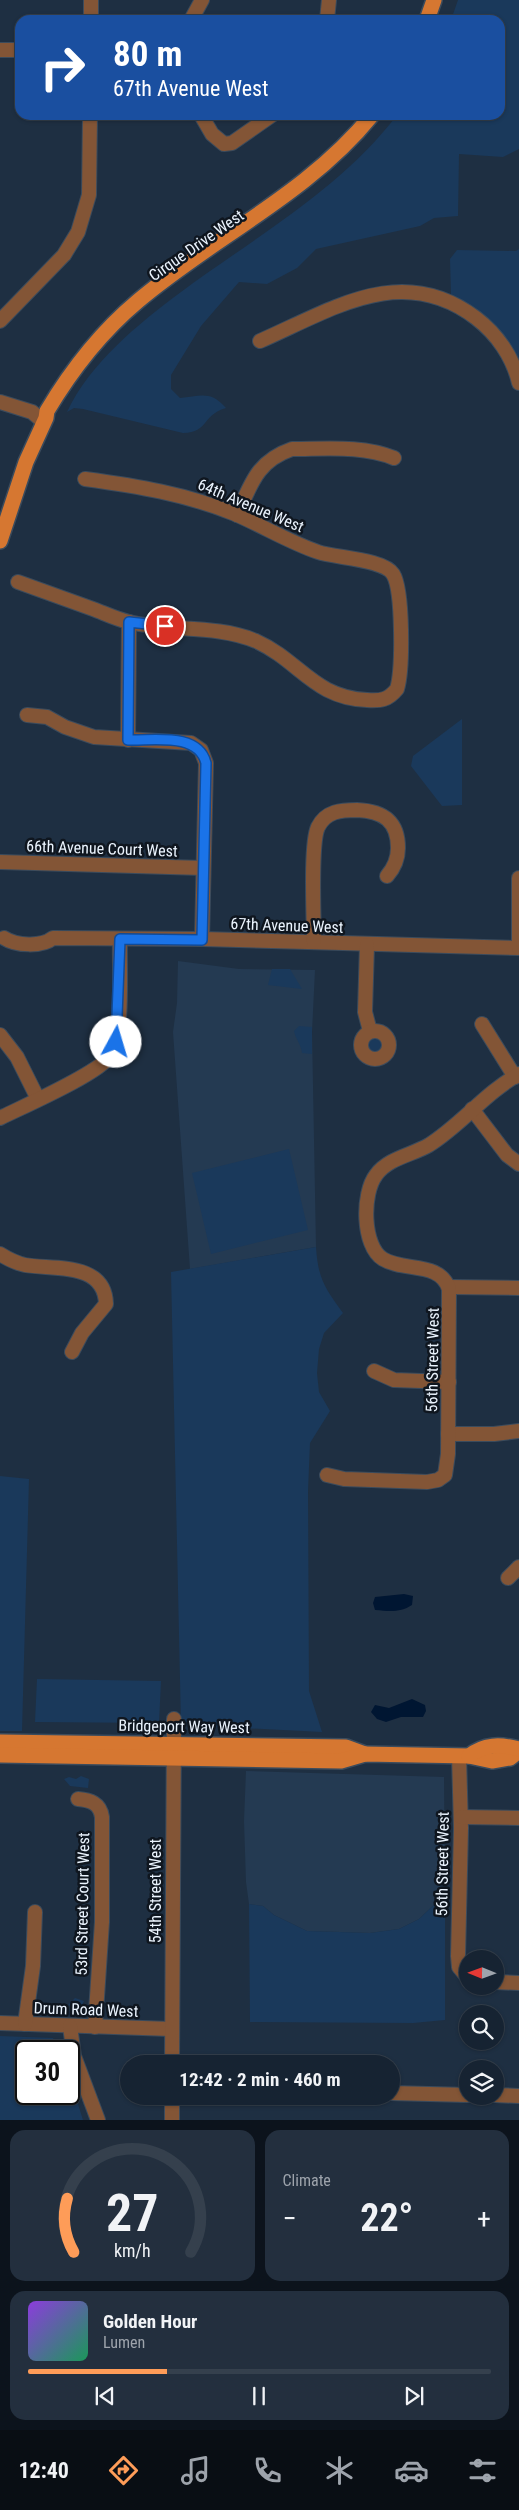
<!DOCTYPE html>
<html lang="en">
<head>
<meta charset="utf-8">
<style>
	:root { --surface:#162332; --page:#232f3e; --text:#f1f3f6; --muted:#9ea4ac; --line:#35404d; --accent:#fe9c58 }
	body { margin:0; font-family:"Roboto Condensed",sans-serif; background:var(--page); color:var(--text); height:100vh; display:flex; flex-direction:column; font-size:19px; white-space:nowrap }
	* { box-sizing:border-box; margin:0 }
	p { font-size:16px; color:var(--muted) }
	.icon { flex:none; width:28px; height:28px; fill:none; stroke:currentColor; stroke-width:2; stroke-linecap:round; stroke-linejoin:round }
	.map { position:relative; height:2120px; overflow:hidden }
	.sheet { display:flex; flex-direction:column; gap:10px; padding:10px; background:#0c131c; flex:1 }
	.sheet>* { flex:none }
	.top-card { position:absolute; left:15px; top:15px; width:490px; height:105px; border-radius:15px; box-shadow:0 1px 4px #0004,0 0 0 1px var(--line); background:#1a4fa0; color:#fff; overflow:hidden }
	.needle { width:32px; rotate:271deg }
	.controls { position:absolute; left:459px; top:1950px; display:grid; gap:10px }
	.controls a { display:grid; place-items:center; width:45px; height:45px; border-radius:50%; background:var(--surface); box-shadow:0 1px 4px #0004,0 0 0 1px var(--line); font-size:25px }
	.speed { position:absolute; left:15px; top:2040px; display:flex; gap:10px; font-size:25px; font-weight:700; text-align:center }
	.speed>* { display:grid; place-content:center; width:65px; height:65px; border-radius:50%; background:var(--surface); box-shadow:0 1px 4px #0004,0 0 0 1px var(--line); line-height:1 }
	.speed .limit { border:2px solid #111; border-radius:8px; background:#fff; color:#111 }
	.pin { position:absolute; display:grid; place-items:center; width:42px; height:42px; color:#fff; margin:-21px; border:2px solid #fff; border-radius:50%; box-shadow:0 1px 5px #0007 }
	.me { position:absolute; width:55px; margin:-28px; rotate:6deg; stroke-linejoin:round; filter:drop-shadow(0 0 4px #0008) }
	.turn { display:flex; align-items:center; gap:18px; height:105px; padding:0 15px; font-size:22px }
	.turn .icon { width:65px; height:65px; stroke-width:2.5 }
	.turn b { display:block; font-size:35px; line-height:42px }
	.big { font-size:38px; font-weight:700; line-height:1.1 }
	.sheet .card { flex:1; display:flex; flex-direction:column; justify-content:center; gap:8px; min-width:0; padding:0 18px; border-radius:15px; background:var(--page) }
	.sheet .dial { align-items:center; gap:0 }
	.dial svg { height:130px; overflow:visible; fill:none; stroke:var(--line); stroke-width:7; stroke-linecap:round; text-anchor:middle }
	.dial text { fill:var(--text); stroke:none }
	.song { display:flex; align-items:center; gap:15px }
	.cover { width:60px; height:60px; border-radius:8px; background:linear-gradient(135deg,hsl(270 70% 55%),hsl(150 70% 35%)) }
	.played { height:5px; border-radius:2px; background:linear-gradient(90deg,var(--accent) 30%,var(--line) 30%) }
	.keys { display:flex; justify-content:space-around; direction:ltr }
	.heat { display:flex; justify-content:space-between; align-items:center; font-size:28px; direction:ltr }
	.sheet .tiles { flex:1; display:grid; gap:10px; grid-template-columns:1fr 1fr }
	.card:last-child { grid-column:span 2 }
	.trip { position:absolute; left:120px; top:2055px; width:280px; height:50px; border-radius:25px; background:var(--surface); box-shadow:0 1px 4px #0004,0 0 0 1px var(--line); font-weight:700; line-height:50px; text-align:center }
	.menu { display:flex; height:80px; justify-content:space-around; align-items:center; background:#090e14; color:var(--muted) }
	.menu .icon { width:35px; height:35px }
	.menu .current { color:var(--accent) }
	.menu b { font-size:22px; color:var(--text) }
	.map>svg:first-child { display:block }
	.built { fill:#243a52 }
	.green { fill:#1a395b }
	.water { fill:#001632 }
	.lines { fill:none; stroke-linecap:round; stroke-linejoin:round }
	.minor-casing { stroke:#3b4b5c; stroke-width:16 }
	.major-casing { stroke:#3b4b5c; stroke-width:18 }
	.minor { stroke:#835536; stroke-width:14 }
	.major { stroke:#d67731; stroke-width:15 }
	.route-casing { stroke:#114b97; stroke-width:12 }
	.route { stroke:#1a73e8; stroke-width:9 }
	.labels { text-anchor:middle; stroke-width:5; stroke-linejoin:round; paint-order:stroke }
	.street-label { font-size:16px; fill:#ebf4fe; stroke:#0f161f }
</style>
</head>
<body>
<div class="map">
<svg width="519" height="2120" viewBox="0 0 519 2120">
	<rect width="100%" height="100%" fill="#1e2f42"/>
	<g class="built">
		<polygon points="178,961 239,969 315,970 312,1032 316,1247 190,1269 173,1032 177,1003"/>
		<polygon points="246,1771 444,1777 445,1904 436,1903 419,1919 399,1929 370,1933 307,1931 274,1915 263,1906 249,1904 246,1882 244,1821"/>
	</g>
	<g class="green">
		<path d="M458,0H519V149L503,157L459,154L458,216L434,218L420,226L316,249L297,268L267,284L239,282L201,326L171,375V389L180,398C200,396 211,390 226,408C200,416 210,432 183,433L83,409L74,408L67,412C90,363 138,324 181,292C255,237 340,190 397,115H500V20H451Z"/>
		<path d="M519,249V364C507,331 480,313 451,294L450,259L457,250L516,251Z"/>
		<polygon points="462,719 462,805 442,806 411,766 413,756"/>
		<polygon points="272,969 290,969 302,989 268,985"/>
		<path d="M299,1026L312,1027V1054L302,1053C301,1044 296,1040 294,1031Z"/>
		<circle cx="375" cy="1044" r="8"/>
		<polygon points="289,1149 308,1230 211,1254 192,1173"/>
		<path d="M316,1247C318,1279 325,1288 343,1313L324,1333L319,1349L317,1373L319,1392L330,1411L310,1443L308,1491L309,1691L322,1732L181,1725L171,1272Z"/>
		<polygon points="0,1476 29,1479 22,1731 0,1731"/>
		<polygon points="37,1679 161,1681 159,1723 35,1722"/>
		<polygon points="81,1776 89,1779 88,1788 70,1786 64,1779 69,1777 76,1779"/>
		<polygon points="436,1903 445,1904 445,2020 413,2023 250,2022 249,1904 263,1906 274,1915 307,1931 370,1933 399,1929 419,1919"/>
		<polygon points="75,1998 84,2001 80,2009 68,2005"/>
		<polygon points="0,2036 53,2038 59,2051 26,2051 26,2094 69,2094 69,2076 83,2120 0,2120"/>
	</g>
	<g class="water">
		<path d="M404,1594L413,1596L412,1605C400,1613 389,1611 375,1610L373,1603L375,1597Z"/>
		<polygon points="412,1699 425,1705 426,1711 423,1717 401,1717 386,1722 377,1719 371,1712 375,1705 389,1708"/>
	</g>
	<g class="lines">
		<defs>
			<g id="minor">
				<polyline points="91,20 91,0"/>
				<polyline points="191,20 202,0"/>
				<polyline points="327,20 329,0"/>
				<polyline points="0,50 20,50"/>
				<polyline points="201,115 212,134 224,144 232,143 272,115"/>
				<polyline points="0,321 64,255 78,232 89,195 90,115"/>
				<path d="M260,341C333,309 402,262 476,318C497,334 513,357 519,383"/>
				<polyline points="0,402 32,412 44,422"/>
				<path d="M237,515C251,484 257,461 292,449C325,449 363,445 394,458"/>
				<path d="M18,582C43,591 68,600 93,609C104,613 116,619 129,622C170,632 215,624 256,641C300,661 314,698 367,700C381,701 388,700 397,689C403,669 403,590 393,574C384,559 335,558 318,552C289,542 263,526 235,514C186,494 137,486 85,479"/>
				<polyline points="27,715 47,717 65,727 94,737 191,743 201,750 206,763 202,939"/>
				<polyline points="128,740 129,622"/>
				<polyline points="0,862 203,868"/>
				<path d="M4,938C16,946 42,947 53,938L202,939L519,948"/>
				<path d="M314,942C314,920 310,844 318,827C326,811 341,810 357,810C383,811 398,821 398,848C398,859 394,868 387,876"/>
				<polyline points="367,945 365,1012 370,1031"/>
				<polyline points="519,948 519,878"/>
				<polyline points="482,1024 515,1077"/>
				<circle cx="375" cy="1045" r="14"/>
				<polyline points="0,1035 17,1057 38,1099"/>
				<polyline points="472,1109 507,1155 519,1164"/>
				<path d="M0,1118C22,1107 98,1074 110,1056C124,1034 119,967 120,939"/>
				<path d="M0,1254C8,1259 16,1263 25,1265C52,1270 105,1261 106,1304L82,1333L72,1352"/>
				<polyline points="449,1287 519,1288"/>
				<polyline points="374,1371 394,1380 449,1382"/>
				<polyline points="448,1434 494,1434 519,1431"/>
				<path d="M327,1475L344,1479L427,1482L438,1480L445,1475L448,1454L449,1289C440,1261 404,1272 383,1259C362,1246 362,1193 376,1175C388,1158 412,1155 429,1145C461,1125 485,1093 519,1074"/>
				<polyline points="508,1578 519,1567"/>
				<polyline points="459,1756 461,1828 458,1956 459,1967 468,1978"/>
				<path d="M78,1799C90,1800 100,1803 102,1817V1922L95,2027"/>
				<polyline points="461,1817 519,1818"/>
				<polyline points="495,1982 519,1983"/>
				<polyline points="0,2023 171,2029"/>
				<polyline points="25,2024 33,1966 35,1912"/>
				<polyline points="70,2026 74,2056 98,2120"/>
				<polyline points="172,2064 174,1719"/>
				<polyline points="391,2093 468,2095"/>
				<polyline points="495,2095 519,2096"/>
				<polyline points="172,2096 172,2120"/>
			</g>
			<g id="major">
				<polyline points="427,20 434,0"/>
				<path d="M0,541L26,462L46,418L47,411C72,369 101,332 138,301C215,236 308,194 372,115"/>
				<polyline points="0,1742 346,1747 365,1754"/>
				<polyline points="0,1755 341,1761 365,1754 469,1756 492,1761 510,1758 519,1751"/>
				<path d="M469,1756C484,1744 500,1744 519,1749"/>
			</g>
		</defs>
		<use href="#minor" class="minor-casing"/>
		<use href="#major" class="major-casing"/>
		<use href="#minor" class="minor"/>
		<use href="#major" class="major"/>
	</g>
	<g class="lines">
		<defs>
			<path id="route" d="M116,1042L120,939L202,940L206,763C198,732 153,741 128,740L129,622L165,626"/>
		</defs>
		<use href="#route" class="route-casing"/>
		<use href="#route" class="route"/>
	</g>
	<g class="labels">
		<g class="street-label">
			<text transform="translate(196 245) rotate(-35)" y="6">Cirque Drive West</text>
			<text transform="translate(251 505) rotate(23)" y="6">64th Avenue West</text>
			<text transform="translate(102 848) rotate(2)" y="6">66th Avenue Court West</text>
			<text transform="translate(287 925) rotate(2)" y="6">67th Avenue West</text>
			<text transform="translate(432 1360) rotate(-89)" y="6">56th Street West</text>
			<text transform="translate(184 1726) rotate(1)" y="6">Bridgeport Way West</text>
			<text transform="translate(442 1864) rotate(-89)" y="6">56th Street West</text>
			<text transform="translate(155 1891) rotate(-90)" y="6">54th Street West</text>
			<text transform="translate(82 1904) rotate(-89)" y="6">53rd Street Court West</text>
			<text transform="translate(86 2009) rotate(2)" y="6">Drum Road West</text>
		</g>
	</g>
</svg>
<div class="controls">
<a><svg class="needle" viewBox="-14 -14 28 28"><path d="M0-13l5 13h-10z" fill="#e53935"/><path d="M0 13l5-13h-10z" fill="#9ea4ac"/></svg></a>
<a><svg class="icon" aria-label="search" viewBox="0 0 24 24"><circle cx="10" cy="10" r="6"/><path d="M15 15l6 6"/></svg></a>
<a><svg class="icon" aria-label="layers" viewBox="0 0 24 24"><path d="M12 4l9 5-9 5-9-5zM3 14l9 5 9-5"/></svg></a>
</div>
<div class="speed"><div class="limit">30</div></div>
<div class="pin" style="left:165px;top:626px;background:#d93025"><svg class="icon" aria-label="arrive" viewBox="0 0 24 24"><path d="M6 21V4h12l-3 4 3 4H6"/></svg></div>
<svg class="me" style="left:116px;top:1042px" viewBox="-20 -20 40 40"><circle r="19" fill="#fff"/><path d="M0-13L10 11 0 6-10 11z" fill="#1a73e8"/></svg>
<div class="trip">12:42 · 2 min · 460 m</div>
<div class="top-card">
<div class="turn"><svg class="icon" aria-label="right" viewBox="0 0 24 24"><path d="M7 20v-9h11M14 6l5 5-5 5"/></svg><div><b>80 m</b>67th Avenue West</div></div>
</div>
</div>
<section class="sheet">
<div class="tiles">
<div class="card dial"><svg viewBox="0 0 100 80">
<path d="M14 69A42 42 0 1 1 86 69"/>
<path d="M14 69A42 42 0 0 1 10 36" stroke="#fe9c58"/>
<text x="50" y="56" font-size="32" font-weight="700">27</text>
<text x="50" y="72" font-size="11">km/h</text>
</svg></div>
<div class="card"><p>Climate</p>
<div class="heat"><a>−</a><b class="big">22°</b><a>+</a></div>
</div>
<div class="card">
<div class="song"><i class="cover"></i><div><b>Golden Hour</b><p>Lumen</p></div></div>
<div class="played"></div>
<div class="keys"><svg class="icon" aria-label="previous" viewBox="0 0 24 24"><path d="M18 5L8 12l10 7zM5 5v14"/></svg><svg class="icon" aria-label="pause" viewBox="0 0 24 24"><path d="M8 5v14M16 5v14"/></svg><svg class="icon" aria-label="next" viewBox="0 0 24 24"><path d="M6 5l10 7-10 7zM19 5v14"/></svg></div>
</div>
</div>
</section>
<nav class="menu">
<b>12:40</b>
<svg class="icon current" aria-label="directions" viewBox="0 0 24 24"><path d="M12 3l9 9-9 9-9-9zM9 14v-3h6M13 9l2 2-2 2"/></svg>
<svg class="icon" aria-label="music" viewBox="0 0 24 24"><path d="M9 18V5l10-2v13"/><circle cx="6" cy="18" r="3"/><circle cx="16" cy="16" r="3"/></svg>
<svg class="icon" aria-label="phone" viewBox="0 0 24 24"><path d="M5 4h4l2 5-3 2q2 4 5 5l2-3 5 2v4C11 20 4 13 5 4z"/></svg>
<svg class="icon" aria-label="climate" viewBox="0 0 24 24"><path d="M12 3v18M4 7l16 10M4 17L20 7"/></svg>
<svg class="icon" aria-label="car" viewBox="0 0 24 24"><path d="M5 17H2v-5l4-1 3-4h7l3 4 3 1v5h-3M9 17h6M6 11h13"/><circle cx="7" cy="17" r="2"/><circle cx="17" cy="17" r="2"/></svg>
<svg class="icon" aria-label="filters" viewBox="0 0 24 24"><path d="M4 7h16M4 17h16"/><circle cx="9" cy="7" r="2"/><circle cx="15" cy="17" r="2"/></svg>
</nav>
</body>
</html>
